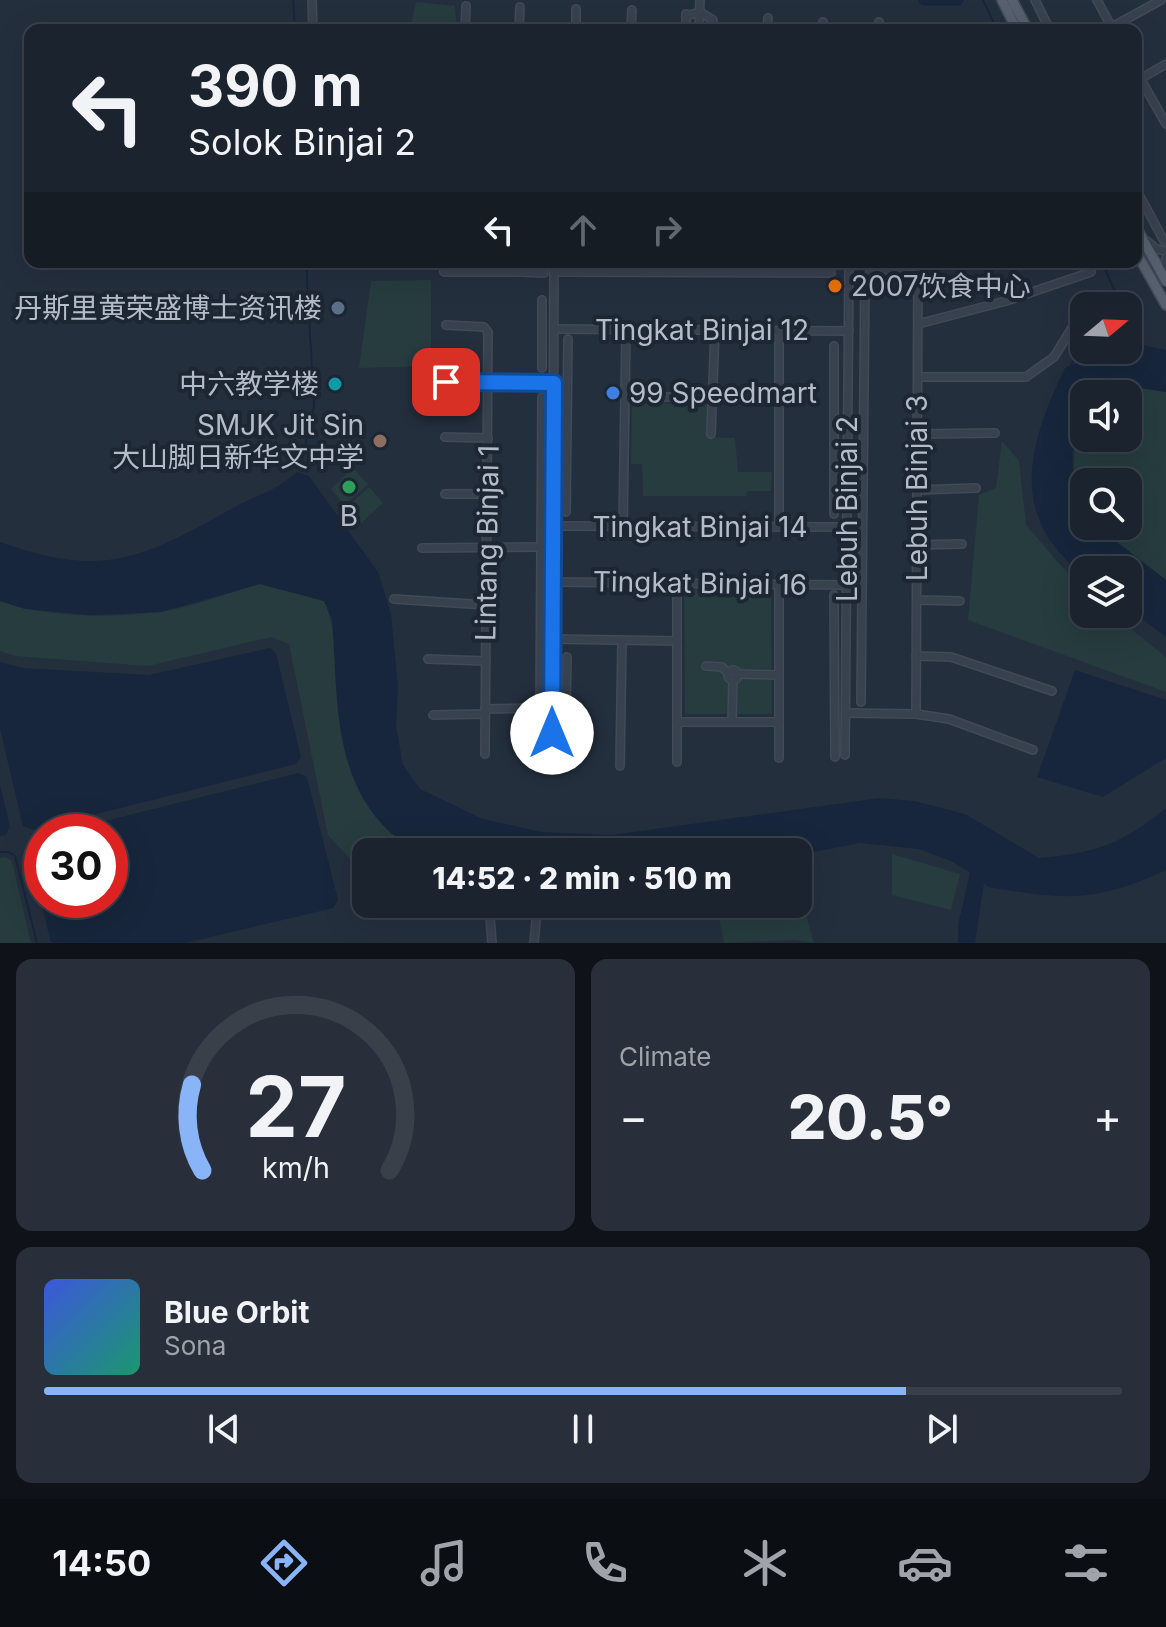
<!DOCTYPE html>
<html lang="en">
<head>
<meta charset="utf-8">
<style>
	:root { --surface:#1b232e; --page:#282f3a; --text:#f1f3f6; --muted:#a0a4aa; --line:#39404a; --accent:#8ab4f8 }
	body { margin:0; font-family:Inter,"Noto Sans SC",sans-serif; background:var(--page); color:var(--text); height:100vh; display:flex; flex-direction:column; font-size:30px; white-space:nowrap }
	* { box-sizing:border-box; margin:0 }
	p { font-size:26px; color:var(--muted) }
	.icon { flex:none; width:44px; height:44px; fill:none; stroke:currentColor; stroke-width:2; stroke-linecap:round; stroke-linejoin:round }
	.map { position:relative; height:943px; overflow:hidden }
	.panel { display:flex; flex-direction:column; gap:16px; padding:16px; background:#0f1319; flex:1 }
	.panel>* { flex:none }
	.top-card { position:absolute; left:24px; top:24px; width:1118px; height:244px; border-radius:16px; box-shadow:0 8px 32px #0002,0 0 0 2px var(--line); background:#1b232e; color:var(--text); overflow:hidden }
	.needle { width:52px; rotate:71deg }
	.fabs { position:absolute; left:1070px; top:292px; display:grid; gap:16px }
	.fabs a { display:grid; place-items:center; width:72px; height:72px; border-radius:16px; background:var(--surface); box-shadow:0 8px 32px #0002,0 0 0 2px var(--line); font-size:40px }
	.speed { position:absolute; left:24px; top:814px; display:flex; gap:16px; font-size:40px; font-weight:700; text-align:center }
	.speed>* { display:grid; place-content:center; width:104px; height:104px; border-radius:50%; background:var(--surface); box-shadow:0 8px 32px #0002,0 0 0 2px var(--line); line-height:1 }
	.speed .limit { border:12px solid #d22; background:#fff; color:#111 }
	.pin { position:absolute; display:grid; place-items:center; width:68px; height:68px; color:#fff; margin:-34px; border-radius:16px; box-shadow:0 4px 12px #0006 }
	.me { position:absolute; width:88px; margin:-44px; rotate:0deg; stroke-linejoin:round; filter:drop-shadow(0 0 6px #0008) }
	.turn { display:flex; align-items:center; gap:28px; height:168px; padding:0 32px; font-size:36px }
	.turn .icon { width:104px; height:104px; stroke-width:2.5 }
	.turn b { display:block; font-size:56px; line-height:68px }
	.lanes { display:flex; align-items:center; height:76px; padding:0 32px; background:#0003; justify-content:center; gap:40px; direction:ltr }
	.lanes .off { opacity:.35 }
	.big { font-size:60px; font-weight:800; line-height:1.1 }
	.panel .tile { flex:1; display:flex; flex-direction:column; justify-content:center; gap:12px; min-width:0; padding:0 28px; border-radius:16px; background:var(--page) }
	.panel .dial { align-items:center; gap:0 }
	.dial svg { height:208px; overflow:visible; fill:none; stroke:var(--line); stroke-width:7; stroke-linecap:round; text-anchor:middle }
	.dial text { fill:var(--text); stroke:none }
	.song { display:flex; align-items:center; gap:24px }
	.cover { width:96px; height:96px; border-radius:12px; background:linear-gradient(135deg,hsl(230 70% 55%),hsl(160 70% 35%)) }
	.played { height:8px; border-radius:4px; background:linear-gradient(90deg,var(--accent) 80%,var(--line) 80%) }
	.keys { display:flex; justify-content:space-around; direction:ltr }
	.heat { display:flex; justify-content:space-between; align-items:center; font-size:44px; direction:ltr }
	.panel .tiles { flex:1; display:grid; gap:16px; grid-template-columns:1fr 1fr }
	.tile:last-child { grid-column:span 2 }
	.trip { position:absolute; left:352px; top:838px; width:460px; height:80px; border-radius:16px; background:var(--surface); box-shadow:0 8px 32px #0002,0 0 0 2px var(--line); font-weight:800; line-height:80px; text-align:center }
	.tab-bar { display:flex; height:128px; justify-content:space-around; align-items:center; background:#0b0e12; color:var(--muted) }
	.tab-bar .icon { width:56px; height:56px }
	.tab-bar .on { color:var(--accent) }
	.tab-bar b { font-size:36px; color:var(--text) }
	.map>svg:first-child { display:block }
	.green { fill:#263c3f }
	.water { fill:#17263c }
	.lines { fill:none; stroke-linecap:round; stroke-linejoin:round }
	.stream { stroke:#17263c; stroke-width:2 }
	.river { stroke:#17263c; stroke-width:11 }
	.minor-casing { stroke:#414a57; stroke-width:10 }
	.major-casing { stroke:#414a57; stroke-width:12 }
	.minor { stroke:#38414e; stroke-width:7 }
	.major { stroke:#56606e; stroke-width:9 }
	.route-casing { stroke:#114b97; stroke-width:20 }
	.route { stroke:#1a73e8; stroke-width:14 }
	.food-dot { fill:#e8710a; stroke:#1d2633; stroke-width:3 }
	.service-dot { fill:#5c6f8a; stroke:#1d2633; stroke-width:3 }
	.culture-dot { fill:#0f9aa8; stroke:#1d2633; stroke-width:3 }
	.shop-dot { fill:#3f7fe0; stroke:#1d2633; stroke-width:3 }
	.education-dot { fill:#8d6e63; stroke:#1d2633; stroke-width:3 }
	.leisure-dot { fill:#2e9e5b; stroke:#1d2633; stroke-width:3 }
	.labels { text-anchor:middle; stroke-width:8; stroke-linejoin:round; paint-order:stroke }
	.poi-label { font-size:28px; fill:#b4bcc9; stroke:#1d2633; text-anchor:end }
	.street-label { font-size:28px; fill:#b4bcc9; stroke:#1d2633 }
</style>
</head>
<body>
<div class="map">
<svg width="1166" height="943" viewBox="0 0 1166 943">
	<rect width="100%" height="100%" fill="#242f3e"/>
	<g class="green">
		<polygon points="416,2 455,6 457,30 410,30"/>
		<polygon points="431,280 431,366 359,368 371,281"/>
		<path d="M1129,386L1166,392V580L1096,526H1128V482H1084V506C1069,479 1073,450 1081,422L1084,418V438H1128V394H1108Z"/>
		<polygon points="632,403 709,404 708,437 735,438 738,472 772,472 771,491 747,491 746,496 643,496 642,464 631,464"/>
		<polygon points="1002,441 1019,461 1026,525 1084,592 1084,614 1112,614 1166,657 1166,692 968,620 979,495 996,488"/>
		<polygon points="353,468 368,484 345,505 331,489"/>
		<polygon points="369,487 383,503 361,523 347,507"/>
		<path d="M260,584L325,601L391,834L434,852H366V876L328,835L289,644L271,637L148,666L15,656L0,651V601C49,618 107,618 159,612C192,608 227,593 260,584Z"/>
		<polygon points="684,589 771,592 772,714 685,714"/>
		<polygon points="892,854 960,874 951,910 892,895"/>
		<polygon points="5,857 12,861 31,943 0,943 0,858"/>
		<polygon points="798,886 814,943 796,940 724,943 716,904 798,904"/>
	</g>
	<g class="water">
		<path d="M1128,342L1166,350V392L1129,386L1108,394H1084C1084,415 1076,430 1073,450C1069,477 1084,501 1084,526H1096L1166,580V637L1128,608V570H1084V575C1006,516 1029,443 1065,368C1094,357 1094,350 1128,350Z"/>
		<path d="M297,472L309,476L378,572L391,614L398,687L396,726L403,765L420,789L483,819L542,832L611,835L880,798L914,801L965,814L1039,858C1096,853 1122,844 1166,808V870C1096,903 1063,900 988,887L984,883L975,943H958V925L970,873L953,862L919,849L860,843L798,855L434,852C421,846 400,842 390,832C331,778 338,692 332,619L324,601L260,584L161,612L90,615L25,609L0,601V542C105,579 141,559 233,508C258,494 273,493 297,472Z"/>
		<polygon points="270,648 276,653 301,757 296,764 33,830 23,826 0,729 0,662 22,668 149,675"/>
		<polygon points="1075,670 1166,700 1166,758 1103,797 1037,777"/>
		<polygon points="298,773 307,777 338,900 333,908 186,943 51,943 27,844 42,837 42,900 110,900 110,832 61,832"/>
		<polygon points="0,785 10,827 6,835 0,836"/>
	</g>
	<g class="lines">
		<g class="stream">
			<polyline points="293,0 295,30"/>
			<polyline points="983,0 997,30"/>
			<polyline points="1102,262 1121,305 1118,306"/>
			<polyline points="1070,368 1084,332"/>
			<polyline points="302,460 314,406 306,262"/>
			<polyline points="0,852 9,852 15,856 37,943"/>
		</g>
		<polyline class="river" points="924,0 958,0"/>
		<defs>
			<g id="minor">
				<polyline points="312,0 313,30"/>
				<polyline points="1035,0 1050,30"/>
				<polyline points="1097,0 1112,28"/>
				<polyline points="686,16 700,12 713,20 713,30"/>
				<polyline points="879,22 879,30"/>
				<polyline points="1112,27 1161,0"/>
				<polyline points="465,30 466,6"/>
				<polyline points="519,30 520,7"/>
				<polyline points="576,30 576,9"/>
				<polyline points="631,30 632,10"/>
				<polyline points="686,30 686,14"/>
				<polyline points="699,30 700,0"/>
				<polyline points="767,30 768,18"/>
				<polyline points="823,30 823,22"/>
				<polyline points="1136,71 1166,124"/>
				<polyline points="1140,79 1166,64"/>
				<polyline points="1136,189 1164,241"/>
				<polyline points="1147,241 1156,249 1166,251"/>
				<polyline points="444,262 444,272 520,272"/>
				<polyline points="520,262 520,272 544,273"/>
				<polyline points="831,262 852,262"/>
				<polyline points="554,272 831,273"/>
				<polyline points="1165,274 1166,258"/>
				<polyline points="542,300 542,368"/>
				<polyline points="918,324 1006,301 1091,272"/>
				<polyline points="446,325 484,327 488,332 485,754"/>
				<polyline points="554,329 849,331"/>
				<polyline points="779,331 779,527"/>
				<polyline points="834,346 834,514"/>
				<polyline points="918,377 1026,377 1054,357 1075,323"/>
				<polyline points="446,382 554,383"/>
				<polyline points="625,397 779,397"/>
				<polyline points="711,434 715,330"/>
				<polyline points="918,434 995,433"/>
				<polyline points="445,437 488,438"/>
				<polyline points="917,490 976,488"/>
				<polyline points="445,494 487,494"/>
				<polyline points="566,512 568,339"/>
				<polyline points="553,526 847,527"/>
				<polyline points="623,526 626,330"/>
				<polyline points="917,545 962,544"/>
				<polyline points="422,548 543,547"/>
				<polyline points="553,582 847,585"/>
				<polyline points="677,583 677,762"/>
				<polyline points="779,584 779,758"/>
				<polyline points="834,595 835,757"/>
				<polyline points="394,599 486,605"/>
				<polyline points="917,600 960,601"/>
				<polyline points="553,639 677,641"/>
				<polyline points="916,656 951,657 1052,691"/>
				<polyline points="428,659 486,661"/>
				<polyline points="706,666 722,667 728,673"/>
				<circle cx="733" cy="675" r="5"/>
				<polyline points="737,674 779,675"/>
				<polyline points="861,702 865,279 870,273 934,262"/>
				<polyline points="540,708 542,397"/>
				<polyline points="485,709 542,708"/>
				<polyline points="846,713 916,714 949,719 1033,750"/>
				<polyline points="916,714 918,264"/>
				<polyline points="433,715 485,714"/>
				<polyline points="677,722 779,722"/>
				<polyline points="732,722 733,679"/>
				<polyline points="845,755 849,263"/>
				<polyline points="552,759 554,262"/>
				<polyline points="565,765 567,657"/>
				<polyline points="620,766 622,640"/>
				<polyline points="489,904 492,943"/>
				<polyline points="531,904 537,911 534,943"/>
			</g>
			<g id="major">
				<polyline points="1002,0 1017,30"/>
				<polyline points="1012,0 1028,30"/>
				<polyline points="1136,227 1166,281"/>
				<polyline points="1136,252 1166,305"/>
			</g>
		</defs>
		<use href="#minor" class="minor-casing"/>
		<use href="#major" class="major-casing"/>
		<use href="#minor" class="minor"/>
		<use href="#major" class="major"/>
	</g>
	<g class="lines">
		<defs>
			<polyline id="route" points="446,382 554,383 552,733"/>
		</defs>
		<use href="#route" class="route-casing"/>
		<use href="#route" class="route"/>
	</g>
	<circle class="food-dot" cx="835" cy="286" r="8"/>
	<circle class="service-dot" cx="338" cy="308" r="8"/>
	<circle class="culture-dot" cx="335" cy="384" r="8"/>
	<circle class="shop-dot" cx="613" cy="393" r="8"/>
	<circle class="education-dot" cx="380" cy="441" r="8"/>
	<circle class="leisure-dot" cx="349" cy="487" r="8"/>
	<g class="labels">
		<g class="poi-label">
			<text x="851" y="296" text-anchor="start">2007饮食中心</text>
			<text x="322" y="318">丹斯里黄荣盛博士资讯楼</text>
			<text x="319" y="394">中六教学楼</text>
			<text x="629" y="403" text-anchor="start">99 Speedmart</text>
			<text x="364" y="435">SMJK Jit Sin<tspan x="364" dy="32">大山脚日新华文中学</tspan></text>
			<text x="349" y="526" text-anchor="middle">B</text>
		</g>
		<g class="street-label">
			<text x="702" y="340">Tingkat Binjai 12</text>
			<text transform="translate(917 488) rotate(-90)" y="10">Lebuh Binjai 3</text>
			<text transform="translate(847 509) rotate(-90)" y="10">Lebuh Binjai 2</text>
			<text x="700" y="537">Tingkat Binjai 14</text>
			<text transform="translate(487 543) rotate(-89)" y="10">Lintang Binjai 1</text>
			<text transform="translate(700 583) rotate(1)" y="10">Tingkat Binjai 16</text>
		</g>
	</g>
</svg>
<div class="fabs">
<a><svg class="needle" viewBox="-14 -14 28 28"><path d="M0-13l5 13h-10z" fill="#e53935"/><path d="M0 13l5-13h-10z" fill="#a0a4aa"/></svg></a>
<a><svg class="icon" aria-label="sound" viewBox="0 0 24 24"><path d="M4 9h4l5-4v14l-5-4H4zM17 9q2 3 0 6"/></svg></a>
<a><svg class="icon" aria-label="search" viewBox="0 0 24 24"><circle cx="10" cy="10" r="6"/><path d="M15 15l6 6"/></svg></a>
<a><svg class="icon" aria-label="layers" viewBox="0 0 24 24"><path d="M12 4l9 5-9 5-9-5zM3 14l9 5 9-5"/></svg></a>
</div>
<div class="speed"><div class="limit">30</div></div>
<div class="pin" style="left:446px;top:382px;background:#d93025"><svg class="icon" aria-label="arrive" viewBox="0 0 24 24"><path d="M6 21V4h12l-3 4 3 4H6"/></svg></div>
<svg class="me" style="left:552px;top:733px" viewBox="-20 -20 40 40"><circle r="19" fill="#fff"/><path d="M0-13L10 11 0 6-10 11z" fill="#1a73e8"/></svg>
<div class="trip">14:52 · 2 min · 510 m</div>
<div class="top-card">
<div class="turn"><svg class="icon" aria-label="left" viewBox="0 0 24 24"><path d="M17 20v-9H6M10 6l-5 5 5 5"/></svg><div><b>390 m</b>Solok Binjai 2</div></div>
<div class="lanes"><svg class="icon" aria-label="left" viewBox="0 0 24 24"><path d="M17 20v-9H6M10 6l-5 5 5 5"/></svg><svg class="icon off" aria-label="ahead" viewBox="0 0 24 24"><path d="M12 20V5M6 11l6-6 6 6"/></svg><svg class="icon off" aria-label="right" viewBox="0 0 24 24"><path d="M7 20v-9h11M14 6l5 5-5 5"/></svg></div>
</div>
</div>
<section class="panel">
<div class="tiles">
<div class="tile dial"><svg viewBox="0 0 100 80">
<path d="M14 69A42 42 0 1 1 86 69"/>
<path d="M14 69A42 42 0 0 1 10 36" stroke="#8ab4f8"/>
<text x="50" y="56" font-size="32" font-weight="700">27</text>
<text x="50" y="72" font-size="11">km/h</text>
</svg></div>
<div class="tile"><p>Climate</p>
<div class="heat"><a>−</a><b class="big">20.5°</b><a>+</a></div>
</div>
<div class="tile">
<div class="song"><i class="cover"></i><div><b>Blue Orbit</b><p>Sona</p></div></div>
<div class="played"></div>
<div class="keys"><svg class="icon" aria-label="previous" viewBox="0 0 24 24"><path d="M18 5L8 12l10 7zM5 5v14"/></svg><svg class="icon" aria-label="pause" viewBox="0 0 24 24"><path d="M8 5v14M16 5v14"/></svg><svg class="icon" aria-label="next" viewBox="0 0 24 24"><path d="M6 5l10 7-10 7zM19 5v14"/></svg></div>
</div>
</div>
</section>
<nav class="tab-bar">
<b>14:50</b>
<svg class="icon on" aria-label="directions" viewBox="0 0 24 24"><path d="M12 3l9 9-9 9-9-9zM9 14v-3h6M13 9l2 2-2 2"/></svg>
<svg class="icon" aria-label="music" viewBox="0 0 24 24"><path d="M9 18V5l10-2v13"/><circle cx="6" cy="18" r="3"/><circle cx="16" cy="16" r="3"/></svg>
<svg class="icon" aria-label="phone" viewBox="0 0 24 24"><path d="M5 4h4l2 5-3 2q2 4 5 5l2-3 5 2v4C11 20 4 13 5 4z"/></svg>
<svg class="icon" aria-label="climate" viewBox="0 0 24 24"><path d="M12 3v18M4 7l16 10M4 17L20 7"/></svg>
<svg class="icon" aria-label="car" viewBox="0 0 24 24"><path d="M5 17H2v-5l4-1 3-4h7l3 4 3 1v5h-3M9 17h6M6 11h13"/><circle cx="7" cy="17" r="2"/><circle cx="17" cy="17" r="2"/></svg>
<svg class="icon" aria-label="filters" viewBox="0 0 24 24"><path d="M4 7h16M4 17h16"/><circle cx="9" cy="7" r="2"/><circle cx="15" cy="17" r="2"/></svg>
</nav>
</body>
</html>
